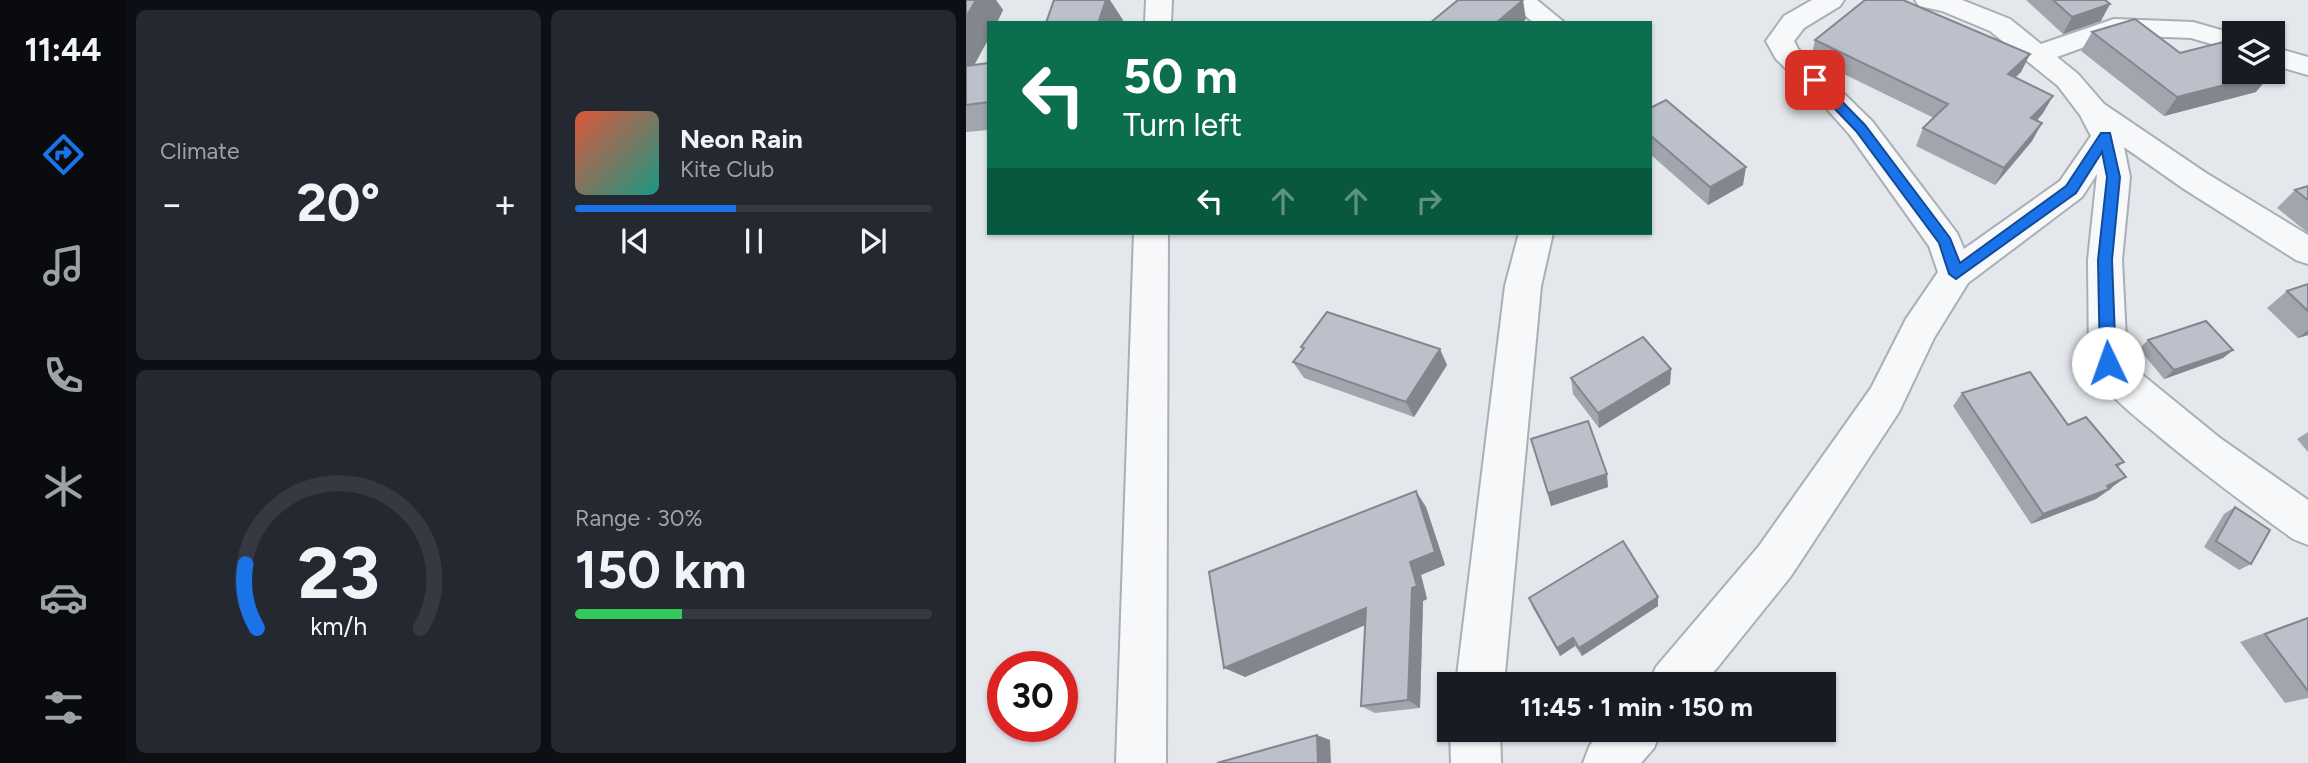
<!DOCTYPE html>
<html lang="en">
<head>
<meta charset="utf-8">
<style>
	:root { --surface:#171b24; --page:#242831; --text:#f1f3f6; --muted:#9ea1a6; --line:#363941; --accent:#1a73e8 }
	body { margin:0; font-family:Figtree,sans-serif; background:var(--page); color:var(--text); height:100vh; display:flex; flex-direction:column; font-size:26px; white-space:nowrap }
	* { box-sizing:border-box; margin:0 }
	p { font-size:23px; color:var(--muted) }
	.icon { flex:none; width:38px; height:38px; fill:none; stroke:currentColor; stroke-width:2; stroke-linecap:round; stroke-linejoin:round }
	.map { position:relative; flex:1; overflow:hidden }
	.details { display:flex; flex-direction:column; gap:10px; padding:10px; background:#0d0f14; width:840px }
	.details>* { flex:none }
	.banner { position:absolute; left:21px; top:21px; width:665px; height:214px; border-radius:0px; box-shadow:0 2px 5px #0004; background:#0b6e4f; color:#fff; overflow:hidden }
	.controls { position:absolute; left:1256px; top:21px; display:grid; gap:14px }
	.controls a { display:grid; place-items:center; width:63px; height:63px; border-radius:0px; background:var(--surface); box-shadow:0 2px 5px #0004; font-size:35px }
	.speed { position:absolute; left:21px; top:651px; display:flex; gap:14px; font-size:35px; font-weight:700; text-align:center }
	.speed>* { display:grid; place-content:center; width:91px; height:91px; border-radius:50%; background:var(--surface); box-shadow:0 2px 5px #0004; line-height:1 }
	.speed .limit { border:10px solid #d22; background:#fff; color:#111 }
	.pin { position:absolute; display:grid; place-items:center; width:60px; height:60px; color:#fff; margin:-30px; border-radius:14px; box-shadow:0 4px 10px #0006 }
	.me { position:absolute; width:77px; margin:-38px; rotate:357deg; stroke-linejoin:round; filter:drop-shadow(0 0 5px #0008) }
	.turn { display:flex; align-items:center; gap:24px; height:147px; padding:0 21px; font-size:32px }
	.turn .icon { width:91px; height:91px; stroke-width:2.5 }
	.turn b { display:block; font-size:49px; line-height:60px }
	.lanes { display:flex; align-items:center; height:66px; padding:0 21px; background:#0003; justify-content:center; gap:35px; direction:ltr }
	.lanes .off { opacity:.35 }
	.big { font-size:52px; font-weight:700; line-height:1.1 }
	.details .widget { flex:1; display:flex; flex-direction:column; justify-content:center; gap:10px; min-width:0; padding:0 24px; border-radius:10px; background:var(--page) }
	.details .dial { align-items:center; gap:0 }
	.dial svg { height:182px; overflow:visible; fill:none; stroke:var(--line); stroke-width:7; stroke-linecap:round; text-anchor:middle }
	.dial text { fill:var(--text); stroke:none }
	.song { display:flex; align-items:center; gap:21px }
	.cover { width:84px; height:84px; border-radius:10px; background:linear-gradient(135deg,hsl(10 70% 55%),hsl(170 70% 35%)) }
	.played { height:7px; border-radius:4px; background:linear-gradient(90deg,var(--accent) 45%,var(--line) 45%) }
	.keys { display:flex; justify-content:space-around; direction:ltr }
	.heat { display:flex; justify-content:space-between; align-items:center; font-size:38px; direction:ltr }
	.charge { height:10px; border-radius:5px; background:linear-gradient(90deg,#34c759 30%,var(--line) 0) }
	.details .tiles { flex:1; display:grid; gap:10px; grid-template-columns:repeat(2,1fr) }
	.trip { position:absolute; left:471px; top:672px; width:399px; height:70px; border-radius:0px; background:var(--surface); box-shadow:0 2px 5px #0004; font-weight:700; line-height:70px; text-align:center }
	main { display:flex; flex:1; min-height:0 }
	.dock { display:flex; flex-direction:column; width:126px; justify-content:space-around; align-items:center; background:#090b0e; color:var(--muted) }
	.dock .icon { width:49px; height:49px }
	.dock .selected { color:var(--accent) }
	.dock b { font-size:32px; color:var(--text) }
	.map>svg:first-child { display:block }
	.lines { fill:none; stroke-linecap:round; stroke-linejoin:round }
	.street-casing { stroke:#a9aeb7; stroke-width:4 }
	.street { fill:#f7f8fa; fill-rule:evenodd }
	.wall { fill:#a1a5ae }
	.shaded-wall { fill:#83868d }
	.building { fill:#bbc0ca; stroke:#83868d; stroke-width:2 }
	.route { fill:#1a73e8; stroke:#114b97; stroke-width:2 }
</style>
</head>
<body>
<main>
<nav class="dock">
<b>11:44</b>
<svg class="icon selected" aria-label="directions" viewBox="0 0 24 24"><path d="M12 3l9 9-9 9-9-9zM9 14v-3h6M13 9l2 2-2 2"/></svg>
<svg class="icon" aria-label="music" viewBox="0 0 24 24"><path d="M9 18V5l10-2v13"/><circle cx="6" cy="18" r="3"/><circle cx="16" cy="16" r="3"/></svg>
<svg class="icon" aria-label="phone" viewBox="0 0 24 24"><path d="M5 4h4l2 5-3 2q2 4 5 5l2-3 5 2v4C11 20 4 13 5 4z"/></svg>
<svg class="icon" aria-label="climate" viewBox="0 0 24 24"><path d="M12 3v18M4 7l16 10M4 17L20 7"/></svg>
<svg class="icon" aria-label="car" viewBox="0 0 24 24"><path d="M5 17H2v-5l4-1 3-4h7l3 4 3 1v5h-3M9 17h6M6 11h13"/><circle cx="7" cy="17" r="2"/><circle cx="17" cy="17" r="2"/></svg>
<svg class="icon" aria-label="filters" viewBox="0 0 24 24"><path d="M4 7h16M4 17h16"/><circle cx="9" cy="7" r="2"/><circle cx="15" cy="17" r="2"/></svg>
</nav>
<section class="details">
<div class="tiles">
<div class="widget"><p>Climate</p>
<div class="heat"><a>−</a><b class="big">20°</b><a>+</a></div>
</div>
<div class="widget">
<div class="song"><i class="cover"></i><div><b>Neon Rain</b><p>Kite Club</p></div></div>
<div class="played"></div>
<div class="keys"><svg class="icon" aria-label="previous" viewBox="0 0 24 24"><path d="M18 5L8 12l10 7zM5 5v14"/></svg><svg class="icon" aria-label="pause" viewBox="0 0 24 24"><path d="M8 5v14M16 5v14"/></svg><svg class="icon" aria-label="next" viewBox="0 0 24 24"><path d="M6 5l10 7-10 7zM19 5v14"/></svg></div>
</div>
<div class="widget dial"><svg viewBox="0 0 100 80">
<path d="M14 69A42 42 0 1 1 86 69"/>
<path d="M14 69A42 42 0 0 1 9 41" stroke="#1a73e8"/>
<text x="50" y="56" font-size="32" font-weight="700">23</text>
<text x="50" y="72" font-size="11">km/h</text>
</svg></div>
<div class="widget"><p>Range · 30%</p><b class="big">150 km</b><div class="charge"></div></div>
</div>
</section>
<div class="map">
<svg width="1342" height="763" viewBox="0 0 1342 763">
	<rect width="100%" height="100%" fill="#e4e7ec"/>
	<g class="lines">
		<defs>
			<g id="street">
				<polygon points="180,0 206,0 205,23 179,23"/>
				<polygon points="541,0 571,0 599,23 568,23"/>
				<path d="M846,0H878L874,6L838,28L828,41L832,49L906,121L991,233L998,249L1094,181L1125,136L1114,115L1092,86L1024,31L976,11L953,6L949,0H996L1044,19L1075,44L1148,19L1227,22L1269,34V51L1225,38L1151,35L1091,57L1112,74L1138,104L1240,173L1342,235V264L1330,260L1218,189L1158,147L1164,177L1156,260L1161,359L1168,368L1254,438L1342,500V545L1327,539C1280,505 1234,471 1189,433C1164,412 1138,393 1123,363L1122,260L1131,174L1116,197L1002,283L968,338L933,412L825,576L738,684H683L690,667L793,546L905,388L940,319L972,272L963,246L884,135L852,99L810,59L800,41L818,16Z"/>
				<polygon points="1307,47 1342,57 1342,75 1307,65"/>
				<polygon points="168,233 202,233 200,763 150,763"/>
				<polygon points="553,233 587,233 575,286 538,684 490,684 539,286"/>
				<polygon points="484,730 534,730 535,763 485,763"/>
				<polygon points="637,730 695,730 688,748 675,763 617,763 624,745"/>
			</g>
		</defs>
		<use href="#street" class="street-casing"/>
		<use href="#street" class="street"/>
	</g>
	<g class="wall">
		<polygon points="0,0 30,0 37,10 23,23 23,38 8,65 23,63 23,130 0,132"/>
		<polygon points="1060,0 1139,0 1135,21 1097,34"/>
		<polygon points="1126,32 1214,53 1290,92 1198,116 1115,51"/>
		<polygon points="849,40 1064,54 1055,72 1049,78 1087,96 1077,113 1071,121 1076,123 1066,141 1029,185 950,146 957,128 968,118 845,58"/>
		<polygon points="684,108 777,185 742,205 684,154"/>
		<polygon points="1342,186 1342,233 1311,208 1329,190"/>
		<polygon points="1342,284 1342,335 1332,338 1301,308 1321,291"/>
		<polygon points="1182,340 1267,350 1257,358 1198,379 1173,349"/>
		<polygon points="335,347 481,365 448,417 338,378 327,362 337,350"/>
		<polygon points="705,369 704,384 633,428 607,394 605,378"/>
		<polygon points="996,393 1102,425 1158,462 1152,467 1146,488 1130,499 1065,524 987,406"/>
		<polygon points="1342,432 1342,452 1331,439"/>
		<polygon points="565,439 642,487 585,506"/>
		<polygon points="460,507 479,565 455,575 461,599 457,601 454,708 409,713 395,706 399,625 279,677"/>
		<polygon points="1269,507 1285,564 1273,570 1238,547 1258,514"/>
		<polygon points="563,598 692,606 616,656 609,646 594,656 567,608"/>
		<polygon points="1342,617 1342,698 1319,703 1274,642"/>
	</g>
	<g class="shaded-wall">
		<polygon points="10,0 30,0 37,10 31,23 23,23 23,38 0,80 0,17"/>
		<polygon points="140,0 144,0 157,20 156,23 132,23"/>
		<polygon points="557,0 560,19 556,23 530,23"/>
		<polygon points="1144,4 1135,21 1097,34 1106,17"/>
		<polygon points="1064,54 1055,72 1033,92 1042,74"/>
		<polygon points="1306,73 1290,92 1198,116 1211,97"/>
		<polygon points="1087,96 1077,113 1056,136 1065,118"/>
		<polygon points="1076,123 1066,141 1029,185 1038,168"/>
		<polygon points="780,167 777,185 742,205 744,187"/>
		<polygon points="1342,330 1342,335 1332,338"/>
		<polygon points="474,349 481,365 448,417 440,402"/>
		<polygon points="1267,350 1257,358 1198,379 1208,370"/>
		<polygon points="705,369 704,384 633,428 632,413"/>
		<polygon points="641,474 642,487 585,506 582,493"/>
		<polygon points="1160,477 1130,499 1065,524 1077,514"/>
		<polygon points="450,491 460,507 479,565 455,575 461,599 457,601 454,708 442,700 444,562"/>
		<polygon points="692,597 692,606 616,656 613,648"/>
		<polygon points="400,608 413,619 279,677 258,668"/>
		<polygon points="607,638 609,646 594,656 591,648"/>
		<polygon points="351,735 364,740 365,763 352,763"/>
	</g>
	<g class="building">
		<polygon points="0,0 10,0 0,17"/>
		<polygon points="88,0 140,0 132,23 80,23"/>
		<polygon points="492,0 557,0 530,23 464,23"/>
		<polygon points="899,0 937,0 1064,54 1042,74 1087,96 1065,118 1076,123 1038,168 957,128 982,104 849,40"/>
		<polygon points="1087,0 1139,0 1144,4 1106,17"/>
		<polygon points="1169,19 1214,53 1265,40 1269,43 1269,72 1306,73 1211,97 1126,32"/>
		<polygon points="23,63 23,102 0,105 0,66"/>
		<polygon points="700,100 780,167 744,187 684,135 684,108"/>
		<polygon points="1342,186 1342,200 1329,190"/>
		<polygon points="1342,284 1342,311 1321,291"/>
		<polygon points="361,312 474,349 440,402 327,362 338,348 335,347"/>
		<polygon points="1240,321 1267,350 1208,370 1182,340"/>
		<polygon points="677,337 705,369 632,413 605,378"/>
		<polygon points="1064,372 1102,425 1120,417 1158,462 1150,465 1160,477 1141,486 1143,489 1077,514 996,393"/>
		<polygon points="622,421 641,474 582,493 565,439"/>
		<polygon points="450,491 469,552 444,562 451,586 446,588 442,700 395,706 400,608 258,668 243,572"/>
		<polygon points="1269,507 1304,530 1285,564 1250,541"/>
		<polygon points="657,541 692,597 613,648 607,638 591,648 563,598"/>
		<polygon points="1342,618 1342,691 1299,634"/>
		<polygon points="351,735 352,763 251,763"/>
	</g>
	<polygon class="route" points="849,77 853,78 899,125 984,238 994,263 1100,186 1135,133 1144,133 1154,177 1146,260 1150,363 1148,368 1142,369 1134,363 1132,260 1141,177 1136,152 1110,193 990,279 983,274 973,243 890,131 844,83 843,80"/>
</svg>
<div class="controls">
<a><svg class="icon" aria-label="layers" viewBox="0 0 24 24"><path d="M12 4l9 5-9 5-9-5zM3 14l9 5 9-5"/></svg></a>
</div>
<div class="speed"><div class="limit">30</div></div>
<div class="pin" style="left:849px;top:80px;background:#d93025"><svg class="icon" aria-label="arrive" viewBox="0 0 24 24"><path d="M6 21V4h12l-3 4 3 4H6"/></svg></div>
<svg class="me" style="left:1142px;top:363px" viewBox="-20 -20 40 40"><circle r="19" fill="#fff"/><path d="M0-13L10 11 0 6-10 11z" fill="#1a73e8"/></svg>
<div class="trip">11:45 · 1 min · 150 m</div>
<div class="banner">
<div class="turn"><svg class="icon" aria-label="left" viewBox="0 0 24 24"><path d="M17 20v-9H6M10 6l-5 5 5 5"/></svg><div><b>50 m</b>Turn left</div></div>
<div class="lanes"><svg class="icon" aria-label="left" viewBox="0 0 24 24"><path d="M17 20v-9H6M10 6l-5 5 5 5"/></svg><svg class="icon off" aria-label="ahead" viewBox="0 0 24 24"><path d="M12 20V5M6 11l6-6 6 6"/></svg><svg class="icon off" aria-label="ahead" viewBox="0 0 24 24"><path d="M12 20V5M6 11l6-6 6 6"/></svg><svg class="icon off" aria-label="right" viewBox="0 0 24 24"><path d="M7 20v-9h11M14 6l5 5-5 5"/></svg></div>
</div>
</div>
</main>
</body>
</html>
